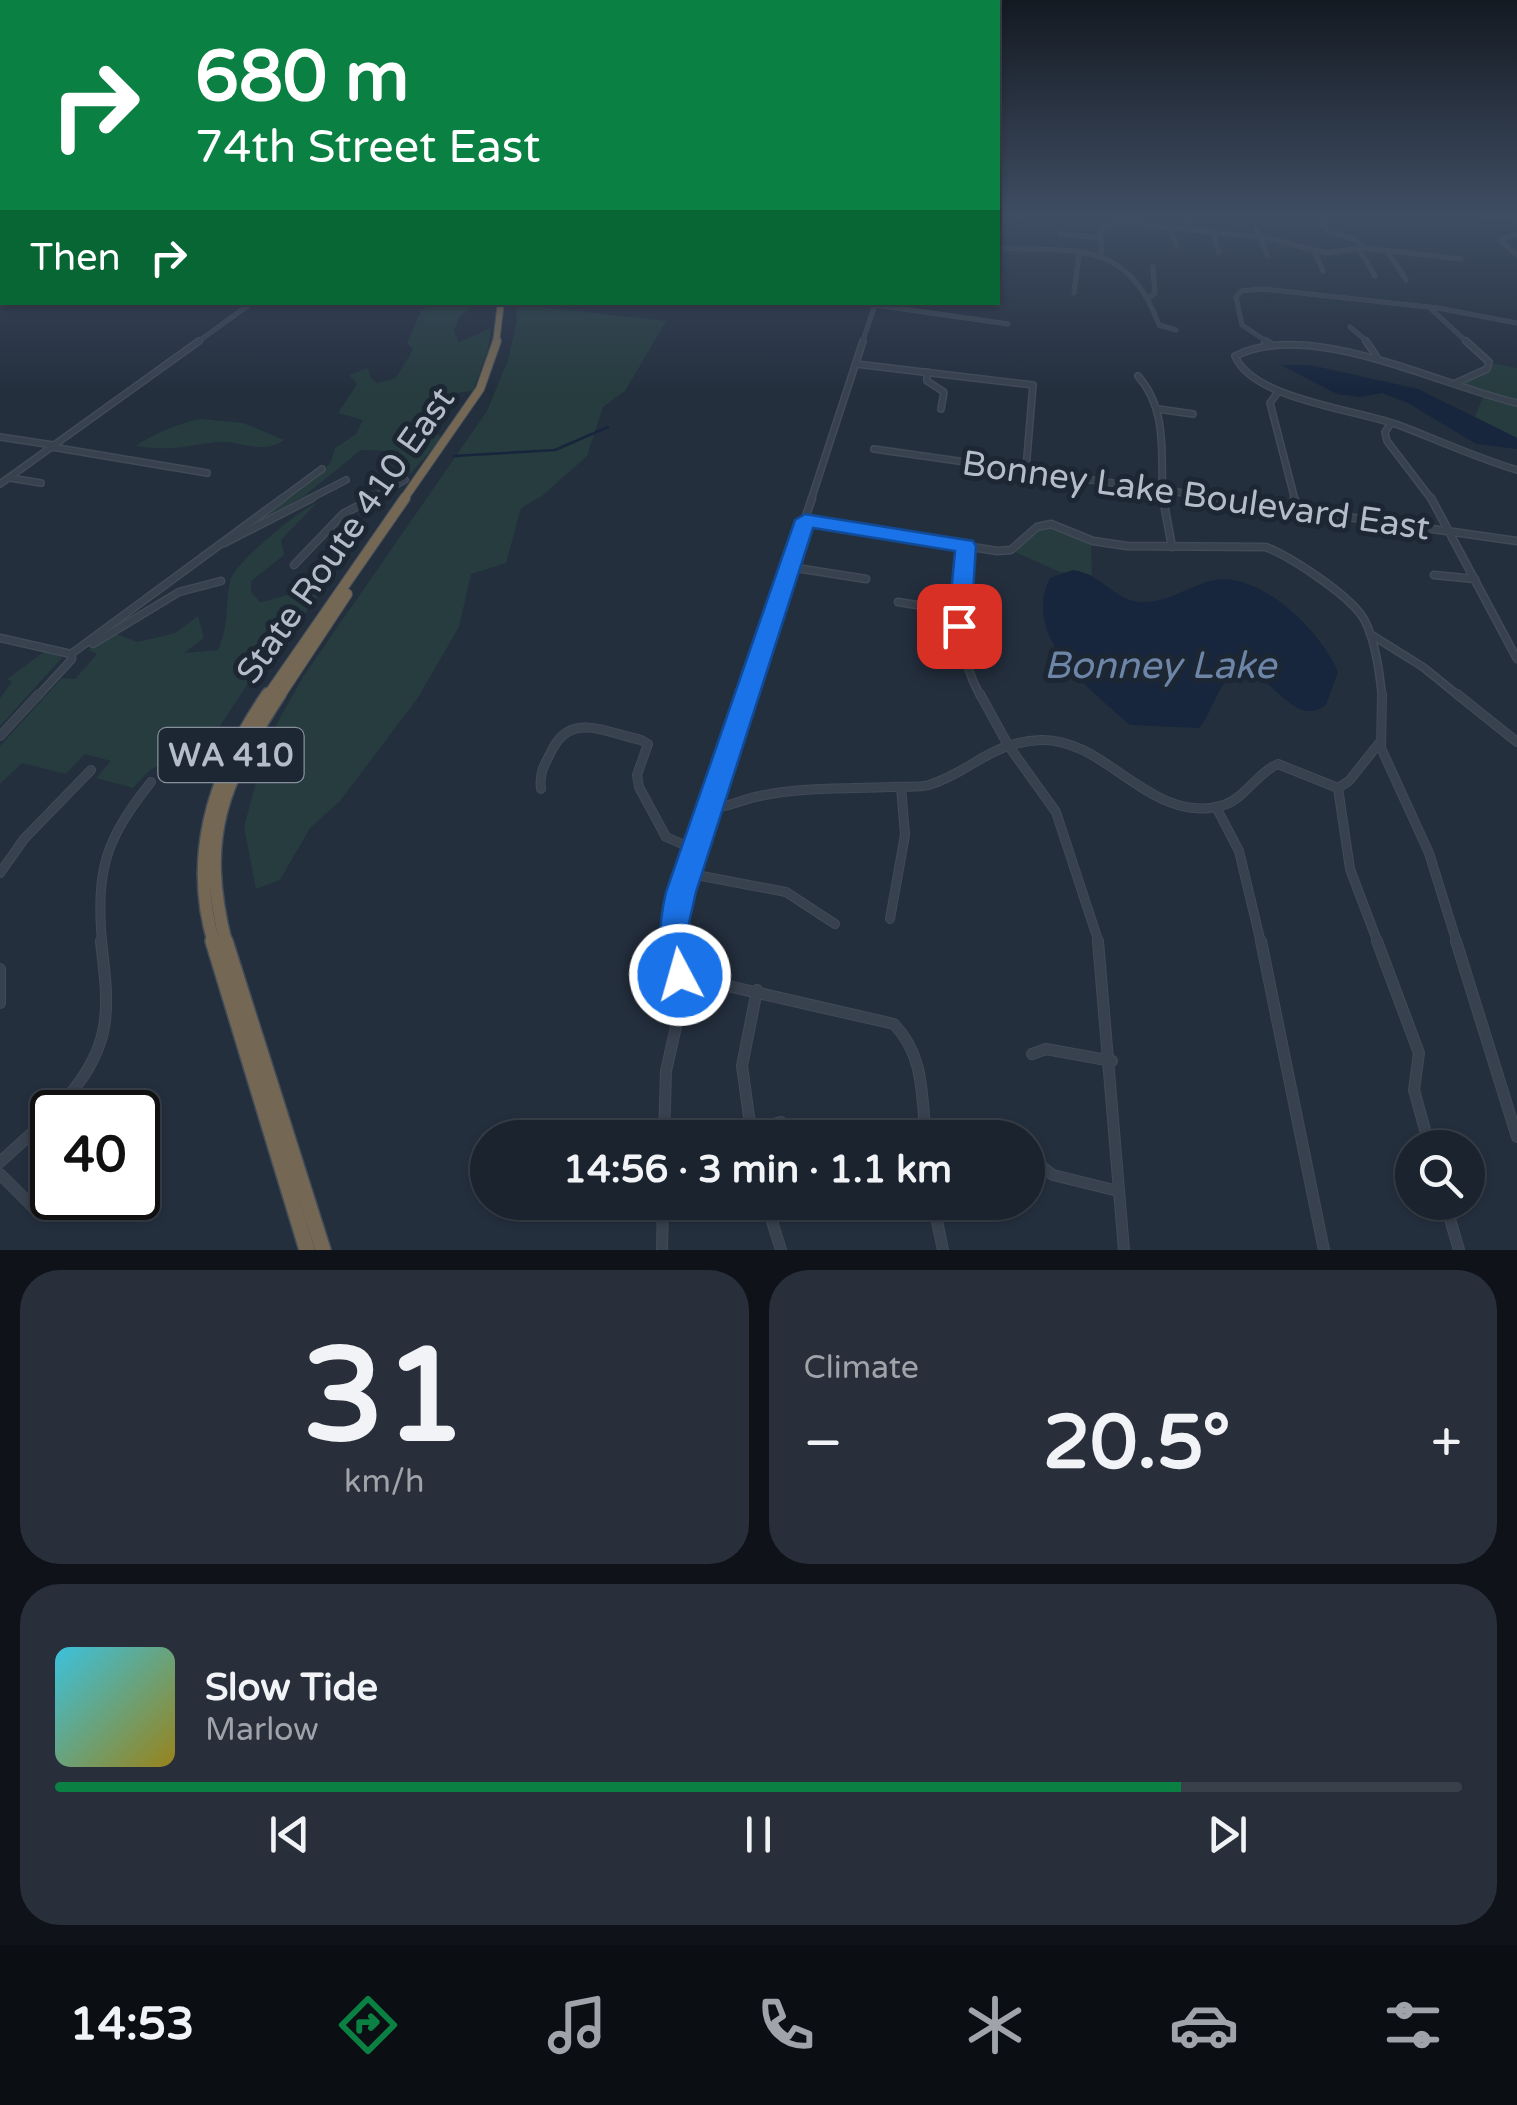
<!DOCTYPE html>
<html lang="en">
<head>
<meta charset="utf-8">
<style>
	:root { --surface:#1b232e; --page:#282f3a; --text:#f1f3f6; --muted:#a0a4aa; --line:#39404a; --accent:#0b8043 }
	body { margin:0; font-family:"Varela Round",sans-serif; background:var(--page); color:var(--text); height:100vh; display:flex; flex-direction:column; font-size:38px; white-space:nowrap }
	* { box-sizing:border-box; margin:0 }
	p { font-size:32px; color:var(--muted) }
	.icon { flex:none; width:55px; height:55px; fill:none; stroke:currentColor; stroke-width:2; stroke-linecap:round; stroke-linejoin:round }
	.map { position:relative; height:1250px; overflow:hidden }
	.panel { display:flex; flex-direction:column; gap:20px; padding:20px; background:#0f1319; flex:1 }
	.panel>* { flex:none }
	.guide { position:absolute; left:0px; top:0px; width:1000px; height:305px; box-shadow:0 2px 8px #0004,0 0 0 2px var(--line); background:#0b8043; color:#fff; overflow:hidden }
	.fabs { position:absolute; left:1395px; top:1130px; display:grid; gap:20px }
	.fabs a { display:grid; place-items:center; width:90px; height:90px; border-radius:50%; background:var(--surface); box-shadow:0 2px 8px #0004,0 0 0 2px var(--line); font-size:50px }
	.speed { position:absolute; left:30px; top:1090px; display:flex; gap:20px; font-size:50px; font-weight:700; text-align:center }
	.speed>* { display:grid; place-content:center; width:130px; height:130px; border-radius:50%; background:var(--surface); box-shadow:0 2px 8px #0004,0 0 0 2px var(--line); line-height:1 }
	.speed .limit { border:5px solid #111; border-radius:15px; background:#fff; color:#111 }
	.pin { position:absolute; display:grid; place-items:center; width:85px; height:85px; color:#fff; margin:-42px; border-radius:20px; box-shadow:0 5px 15px #0006 }
	.me { position:absolute; width:110px; margin:-55px; rotate:354deg; stroke-linejoin:round; filter:drop-shadow(0 0 8px #0008) }
	.turn { display:flex; align-items:center; gap:35px; height:210px; padding:0 30px; font-size:45px }
	.turn .icon { width:130px; height:130px; stroke-width:2.5 }
	.turn b { display:block; font-size:70px; line-height:85px }
	.then { display:flex; align-items:center; height:95px; padding:0 30px; background:#0003; gap:20px; font-size:38px }
	.big { font-size:75px; font-weight:700; line-height:1.1 }
	.panel .tile { flex:1; display:flex; flex-direction:column; justify-content:center; gap:15px; min-width:0; padding:0 35px; border-radius:40px; background:var(--page) }
	.panel .dial { align-items:center; gap:0 }
	.dial b { font-size:130px; line-height:1 }
	.song { display:flex; align-items:center; gap:30px }
	.cover { width:120px; height:120px; border-radius:15px; background:linear-gradient(135deg,hsl(190 70% 55%),hsl(50 70% 35%)) }
	.played { height:10px; border-radius:5px; background:linear-gradient(90deg,var(--accent) 80%,var(--line) 80%) }
	.keys { display:flex; justify-content:space-around; direction:ltr }
	.heat { display:flex; justify-content:space-between; align-items:center; font-size:55px; direction:ltr }
	.panel .tiles { flex:1; display:grid; gap:20px; grid-template-columns:1fr 1fr }
	.tile:last-child { grid-column:span 2 }
	.trip { position:absolute; left:470px; top:1120px; width:575px; height:100px; border-radius:50px; background:var(--surface); box-shadow:0 2px 8px #0004,0 0 0 2px var(--line); font-weight:700; line-height:100px; text-align:center }
	.tab-bar { display:flex; height:160px; justify-content:space-around; align-items:center; background:#0b0e12; color:var(--muted) }
	.tab-bar .icon { width:70px; height:70px }
	.tab-bar .current { color:var(--accent) }
	.tab-bar b { font-size:45px; color:var(--text) }
	.map>svg:first-child { display:block }
	.green { fill:#263c3f }
	.water { fill:#17263c }
	.lines { fill:none; stroke-linecap:round; stroke-linejoin:round }
	.stream { stroke:#17263c; stroke-width:2.5 }
	.minor-far4-casing { stroke:#414a57; stroke-width:5 }
	.minor-far3-casing { stroke:#414a57; stroke-width:8 }
	.minor-far2-casing { stroke:#414a57; stroke-width:9 }
	.minor-far1-casing { stroke:#414a57; stroke-width:10 }
	.minor-casing { stroke:#414a57; stroke-width:12 }
	.highway-far4-casing { stroke:#434c59; stroke-width:8 }
	.highway-far3-casing { stroke:#434c59; stroke-width:10 }
	.highway-far2-casing { stroke:#434c59; stroke-width:12 }
	.highway-far1-casing { stroke:#434c59; stroke-width:15 }
	.highway-casing { stroke:#434c59; stroke-width:18 }
	.minor-far4 { stroke:#38414e; stroke-width:4 }
	.minor-far3 { stroke:#38414e; stroke-width:5 }
	.minor-far2 { stroke:#38414e; stroke-width:6 }
	.minor-far1 { stroke:#38414e; stroke-width:8 }
	.minor { stroke:#38414e; stroke-width:10 }
	.highway-far4 { stroke:#746855; stroke-width:6 }
	.highway-far3 { stroke:#746855; stroke-width:8 }
	.highway-far2 { stroke:#746855; stroke-width:10 }
	.highway-far1 { stroke:#746855; stroke-width:12 }
	.highway { stroke:#746855; stroke-width:15 }
	.route { fill:#1a73e8; stroke:#114b97; stroke-width:2.5 }
	.labels { text-anchor:middle; stroke-width:10; stroke-linejoin:round; paint-order:stroke }
	.shield { fill:#1d2633; stroke:#878f9c; stroke-width:2.5 }
	.shield-label { font-size:32px; font-weight:bold; fill:#b4bcc9 }
	.street-label { font-size:35px; fill:#b4bcc9; stroke:#1d2633 }
	.water-label { font-size:38px; font-style:italic; fill:#6d86a8; stroke:#1d2633 }
</style>
</head>
<body>
<div class="map">
<svg width="1517" height="1250" viewBox="0 0 1517 1250">
	<rect width="100%" height="100%" fill="#242f3e"/>
	<g class="green">
		<polygon points="433,303 478,303 460,316 454,331 459,342 491,328 488,349 473,391 438,395 426,404 415,425 443,437 411,473 396,482 391,481 403,463 398,451 361,450 303,497 243,530 314,480 331,462 335,448 356,434 363,420 338,413 357,384 349,375 368,368 371,378 377,383 396,378 413,349 407,343 421,311"/>
		<polygon points="516,303 542,303 541,307 666,321 625,391 603,407 587,456 542,496 521,508 506,563 471,574 459,627 417,699 340,801 310,828 280,880 256,889 244,827 267,741 303,677 487,411 508,360 517,320"/>
		<polygon points="1491,363 1517,368 1517,402 1460,384 1487,371"/>
		<polygon points="1483,397 1517,405 1517,438 1475,417"/>
		<path d="M201,419L243,423L284,440C263,456 238,439 215,442C181,447 172,451 136,446C149,436 184,421 201,419Z"/>
		<path d="M317,503L281,540L284,555L251,581V592L260,602C288,597 311,587 331,565C342,554 350,535 365,533L277,651L256,671L188,775L179,776L181,765L169,761L150,770L133,788L96,778L111,761L85,754L66,774L22,763L0,784V746L62,678L75,679L97,654L88,650L116,634L138,642L175,633L198,616L204,638L184,653L218,650C230,621 225,609 230,581C233,564 301,508 317,503Z"/>
		<polygon points="1054,526 1091,542 1092,575 1060,572 1015,552 1039,529"/>
		<polygon points="44,652 62,655 61,659 0,726 0,698 12,682 7,679"/>
	</g>
	<g class="water">
		<polygon points="1281,365 1310,365 1418,389 1517,438 1517,449 1476,444 1408,403 1382,393 1360,397 1337,394"/>
		<path d="M1073,570C1102,574 1115,601 1141,602C1168,603 1190,585 1215,580C1262,572 1322,633 1338,672L1326,705C1294,730 1271,671 1240,670C1216,683 1215,709 1199,728L1130,725C1092,691 1020,638 1050,578Z"/>
	</g>
	<g class="lines">
		<polyline class="stream" points="454,456 555,450 608,427"/>
		<defs>
			<g id="minor-far4">
				<polyline points="1184,216 1188,230"/>
				<polyline points="1319,216 1327,231 1354,239 1362,247"/>
				<polyline points="1484,216 1493,216"/>
				<polyline points="1500,216 1505,216"/>
				<polyline points="1510,216 1517,221"/>
				<polyline points="1256,228 1267,255"/>
				<polyline points="1170,229 1177,247"/>
				<polyline points="1213,232 1219,253"/>
				<polyline points="1060,234 1101,238"/>
				<polyline points="1517,234 1500,240 1517,255"/>
				<path d="M998,248C1077,252 1127,239 1159,325L1176,330"/>
				<polyline points="1359,249 1375,276"/>
				<polyline points="1315,252 1323,271"/>
				<polyline points="1388,252 1406,280"/>
				<polyline points="1102,257 1100,230 1114,222 1268,238 1326,253 1363,248 1461,259"/>
				<polyline points="1074,293 1079,255"/>
				<polyline points="1150,297 1155,293 1153,267"/>
				<polyline points="875,305 1008,324"/>
				<polyline points="1430,308 1468,343"/>
				<polyline points="1350,327 1369,343"/>
				<polyline points="196,343 253,302"/>
				<polyline points="862,343 876,302"/>
				<polyline points="1269,343 1242,325 1236,297 1241,291 1264,289 1438,308 1517,323"/>
			</g>
			<g id="minor-far3">
				<polyline points="1265,341 1270,344"/>
				<polyline points="1366,341 1378,359"/>
				<polyline points="856,364 1033,385 1026,469"/>
				<polyline points="927,372 927,381 944,392 941,409"/>
				<path d="M1138,376C1169,411 1160,457 1163,500"/>
				<polyline points="1456,383 1487,369 1489,362 1466,341"/>
				<polyline points="1278,392 1270,403 1295,500"/>
				<path d="M1517,403C1441,386 1310,318 1235,356C1253,400 1360,410 1401,426C1440,441 1477,458 1517,470"/>
				<polyline points="1158,409 1193,414"/>
				<polyline points="1391,423 1385,432 1387,441 1432,500"/>
				<polyline points="0,437 53,445"/>
				<polyline points="52,447 207,473"/>
				<polyline points="874,449 1232,500"/>
				<polyline points="10,478 41,483"/>
				<polyline points="0,484 199,341"/>
				<polyline points="280,500 322,469"/>
				<polyline points="307,500 346,480"/>
				<polyline points="368,500 405,480"/>
				<polyline points="811,500 863,341"/>
			</g>
			<g id="minor-far2">
				<polyline points="1163,498 1172,547"/>
				<polyline points="1214,498 1517,541"/>
				<polyline points="1294,498 1297,509"/>
				<polyline points="1431,498 1517,659"/>
				<path d="M805,520L997,551L1011,550L1037,527L1051,524L1093,541L1127,546L1266,547C1291,557 1353,597 1365,621C1375,641 1380,675 1382,697"/>
				<polyline points="224,543 312,498"/>
				<path d="M966,546C961,603 952,645 981,697"/>
				<polyline points="294,565 343,514 373,498"/>
				<polyline points="790,567 866,579"/>
				<polyline points="1434,575 1475,579"/>
				<polyline points="898,602 960,612"/>
				<polyline points="1370,634 1423,667 1460,697"/>
				<polyline points="0,638 71,654"/>
				<polyline points="93,644 179,592 221,581"/>
				<polyline points="71,654 283,498"/>
				<polyline points="37,697 72,659 71,654"/>
				<polyline points="746,697 812,498"/>
			</g>
			<g id="minor-far1">
				<polyline points="980,694 1008,745 1056,812 1099,943"/>
				<polyline points="1382,694 1381,748 1429,853 1457,943"/>
				<polyline points="1457,694 1517,742"/>
				<polyline points="0,736 39,694"/>
				<polyline points="1338,788 1350,869 1378,943"/>
				<polyline points="1338,788 1349,781 1380,742"/>
				<path d="M541,789C539,774 544,765 551,752C570,711 604,732 641,740L648,744L637,775L639,787L666,837L694,849"/>
				<path d="M709,807C729,808 742,799 760,796C802,787 848,789 890,787C902,786 918,788 929,785C971,772 990,742 1041,740C1107,738 1152,827 1224,805C1245,798 1257,773 1278,764L1338,788"/>
				<polyline points="1216,807 1239,851 1261,943"/>
				<polyline points="0,873 24,839 91,770"/>
				<polyline points="686,873 786,892 835,924"/>
				<polyline points="890,919 905,835 901,787"/>
				<path d="M102,943C96,869 105,840 151,782"/>
				<polyline points="675,943 676,909 747,694"/>
			</g>
			<g id="minor">
				<polyline points="1098,941 1124,1250"/>
				<polyline points="1261,941 1324,1250"/>
				<polyline points="1377,941 1419,1053 1414,1090 1430,1148"/>
				<polyline points="1456,941 1517,1137"/>
				<polyline points="0,969 0,1003"/>
				<path d="M680,975L894,1024C925,1057 921,1094 926,1138"/>
				<polyline points="1032,1054 1046,1049 1112,1061"/>
				<polyline points="750,1130 781,1122"/>
				<polyline points="664,1138 666,1071 681,1005 675,941"/>
				<polyline points="752,1138 742,1066 757,990"/>
				<path d="M0,1162C40,1125 94,1084 104,1027C109,999 104,969 101,941"/>
				<polyline points="1037,1163 1053,1175 1118,1191"/>
				<polyline points="0,1174 34,1208"/>
				<polyline points="766,1202 781,1250"/>
				<polyline points="933,1202 943,1250"/>
				<polyline points="1445,1202 1459,1250"/>
				<polyline points="662,1250 663,1202"/>
			</g>
			<polyline id="highway-far4" points="496,343 501,302"/>
			<polyline id="highway-far3" points="403,500 480,389 497,341"/>
			<g id="highway-far2">
				<polyline points="267,697 405,498"/>
				<polyline points="279,697 347,594"/>
			</g>
			<g id="highway-far1">
				<path d="M214,943C187,854 217,768 268,694"/>
				<path d="M226,943C199,836 222,783 280,694"/>
			</g>
			<g id="highway">
				<polyline points="213,941 307,1250"/>
				<polyline points="225,941 323,1250"/>
			</g>
		</defs>
		<use href="#minor-far4" class="minor-far4-casing"/>
		<use href="#minor-far3" class="minor-far3-casing"/>
		<use href="#minor-far2" class="minor-far2-casing"/>
		<use href="#minor-far1" class="minor-far1-casing"/>
		<use href="#minor" class="minor-casing"/>
		<use href="#highway-far4" class="highway-far4-casing"/>
		<use href="#highway-far3" class="highway-far3-casing"/>
		<use href="#highway-far2" class="highway-far2-casing"/>
		<use href="#highway-far1" class="highway-far1-casing"/>
		<use href="#highway" class="highway-casing"/>
		<use href="#minor-far4" class="minor-far4"/>
		<use href="#minor-far3" class="minor-far3"/>
		<use href="#minor-far2" class="minor-far2"/>
		<use href="#minor-far1" class="minor-far1"/>
		<use href="#minor" class="minor"/>
		<use href="#highway-far4" class="highway-far4"/>
		<use href="#highway-far3" class="highway-far3"/>
		<use href="#highway-far2" class="highway-far2"/>
		<use href="#highway-far1" class="highway-far1"/>
		<use href="#highway" class="highway"/>
	</g>
	<linearGradient id="sky" x2="0" y2="1"><stop stop-color="#141a22"/><stop offset="0.55" stop-color="#3f4d63"/><stop offset="1" stop-color="#3f4d63" stop-opacity="0"/></linearGradient>
	<rect width="1517" height="391" fill="url(#sky)"/>
	<path class="route" d="M805,514L973,541L976,546L971,626L959,635L948,626L955,551L813,528L696,892L689,923L695,975L691,986L680,991L668,986C656,956 659,922 666,892L795,520Z"/>
	<g class="labels">
		<rect class="shield" x="158.5" y="728" width="145" height="54" rx="8"/>
		<g class="shield-label">
			<text x="231" y="766">WA 410</text>
		</g>
		<g class="street-label">
			<text transform="translate(1196 495) rotate(8)" y="12">Bonney Lake Boulevard East</text>
			<text transform="translate(345 535) rotate(-55)" y="12">State Route 410 East</text>
		</g>
		<g class="water-label">
			<text x="1160" y="678">Bonney Lake</text>
		</g>
	</g>
</svg>
<div class="fabs">
<a><svg class="icon" aria-label="search" viewBox="0 0 24 24"><circle cx="10" cy="10" r="6"/><path d="M15 15l6 6"/></svg></a>
</div>
<div class="speed"><div class="limit">40</div></div>
<div class="pin" style="left:959px;top:626px;background:#d93025"><svg class="icon" aria-label="arrive" viewBox="0 0 24 24"><path d="M6 21V4h12l-3 4 3 4H6"/></svg></div>
<svg class="me" style="left:680px;top:975px" viewBox="-20 -20 40 40"><circle r="17" fill="#1a73e8" stroke="#fff" stroke-width="3"/><path d="M0-11L8 9 0 5-8 9z" fill="#fff"/></svg>
<div class="trip">14:56 · 3 min · 1.1 km</div>
<div class="guide">
<div class="turn"><svg class="icon" aria-label="right" viewBox="0 0 24 24"><path d="M7 20v-9h11M14 6l5 5-5 5"/></svg><div><b>680 m</b>74th Street East</div></div>
<div class="then">Then<svg class="icon" aria-label="right" viewBox="0 0 24 24"><path d="M7 20v-9h11M14 6l5 5-5 5"/></svg></div>
</div>
</div>
<section class="panel">
<div class="tiles">
<div class="tile dial"><b>31</b><p>km/h</p></div>
<div class="tile"><p>Climate</p>
<div class="heat"><a>−</a><b class="big">20.5°</b><a>+</a></div>
</div>
<div class="tile">
<div class="song"><i class="cover"></i><div><b>Slow Tide</b><p>Marlow</p></div></div>
<div class="played"></div>
<div class="keys"><svg class="icon" aria-label="previous" viewBox="0 0 24 24"><path d="M18 5L8 12l10 7zM5 5v14"/></svg><svg class="icon" aria-label="pause" viewBox="0 0 24 24"><path d="M8 5v14M16 5v14"/></svg><svg class="icon" aria-label="next" viewBox="0 0 24 24"><path d="M6 5l10 7-10 7zM19 5v14"/></svg></div>
</div>
</div>
</section>
<nav class="tab-bar">
<b>14:53</b>
<svg class="icon current" aria-label="directions" viewBox="0 0 24 24"><path d="M12 3l9 9-9 9-9-9zM9 14v-3h6M13 9l2 2-2 2"/></svg>
<svg class="icon" aria-label="music" viewBox="0 0 24 24"><path d="M9 18V5l10-2v13"/><circle cx="6" cy="18" r="3"/><circle cx="16" cy="16" r="3"/></svg>
<svg class="icon" aria-label="phone" viewBox="0 0 24 24"><path d="M5 4h4l2 5-3 2q2 4 5 5l2-3 5 2v4C11 20 4 13 5 4z"/></svg>
<svg class="icon" aria-label="climate" viewBox="0 0 24 24"><path d="M12 3v18M4 7l16 10M4 17L20 7"/></svg>
<svg class="icon" aria-label="car" viewBox="0 0 24 24"><path d="M5 17H2v-5l4-1 3-4h7l3 4 3 1v5h-3M9 17h6M6 11h13"/><circle cx="7" cy="17" r="2"/><circle cx="17" cy="17" r="2"/></svg>
<svg class="icon" aria-label="filters" viewBox="0 0 24 24"><path d="M4 7h16M4 17h16"/><circle cx="9" cy="7" r="2"/><circle cx="15" cy="17" r="2"/></svg>
</nav>
</body>
</html>
